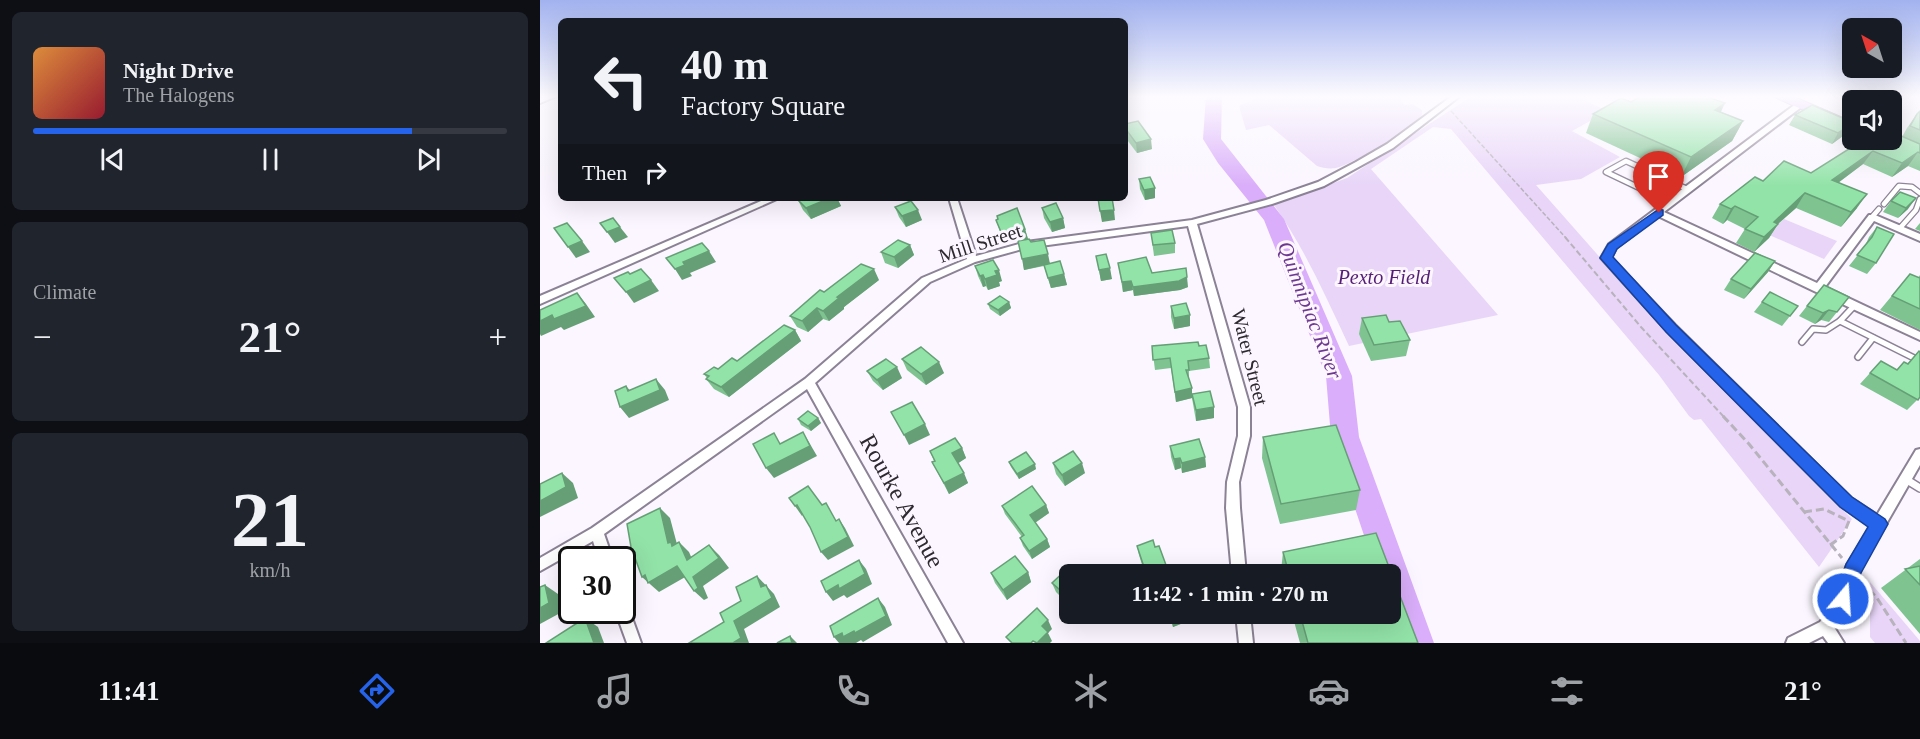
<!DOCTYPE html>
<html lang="en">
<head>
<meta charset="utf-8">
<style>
	:root { --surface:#171b24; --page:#20242c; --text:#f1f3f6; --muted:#9ea1a6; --line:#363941; --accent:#2563eb }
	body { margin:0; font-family:"Times New Roman",serif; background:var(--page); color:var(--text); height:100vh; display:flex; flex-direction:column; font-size:22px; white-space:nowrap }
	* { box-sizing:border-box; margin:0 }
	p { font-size:20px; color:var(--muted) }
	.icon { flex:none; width:33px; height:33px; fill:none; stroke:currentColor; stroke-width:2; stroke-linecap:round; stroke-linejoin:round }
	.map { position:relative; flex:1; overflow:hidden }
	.drawer { display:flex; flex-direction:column; gap:12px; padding:12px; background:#0d0f14; width:540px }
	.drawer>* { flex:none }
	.banner { position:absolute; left:18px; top:18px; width:570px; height:183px; border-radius:9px; box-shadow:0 6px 24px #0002; background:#171b24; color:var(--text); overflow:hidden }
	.needle { width:39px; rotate:321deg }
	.buttons { position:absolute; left:1302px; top:18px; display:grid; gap:12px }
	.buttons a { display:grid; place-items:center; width:60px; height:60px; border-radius:9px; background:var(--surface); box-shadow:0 6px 24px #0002; font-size:30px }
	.speed { position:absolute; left:18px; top:546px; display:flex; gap:12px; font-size:30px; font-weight:700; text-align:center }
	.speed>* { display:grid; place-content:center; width:78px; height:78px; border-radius:50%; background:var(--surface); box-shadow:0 6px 24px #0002; line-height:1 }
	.speed .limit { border:3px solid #111; border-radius:9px; background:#fff; color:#111 }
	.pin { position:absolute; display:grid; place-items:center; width:51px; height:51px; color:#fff; margin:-62px -26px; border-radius:50% 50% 50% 0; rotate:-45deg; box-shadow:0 0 6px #0007 }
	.pin .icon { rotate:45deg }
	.me { position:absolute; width:66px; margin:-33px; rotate:18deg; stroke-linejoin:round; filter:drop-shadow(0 0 4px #0008) }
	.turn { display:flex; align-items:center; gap:21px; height:126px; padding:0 24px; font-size:27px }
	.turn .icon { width:78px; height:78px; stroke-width:2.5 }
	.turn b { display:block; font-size:42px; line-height:51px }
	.then { display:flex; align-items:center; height:57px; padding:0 24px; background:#0003; gap:12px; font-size:22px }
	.big { font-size:45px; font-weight:600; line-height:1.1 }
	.drawer .card { flex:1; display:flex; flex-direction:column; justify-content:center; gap:9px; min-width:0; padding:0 21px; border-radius:9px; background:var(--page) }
	.drawer .dial { align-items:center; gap:0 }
	.dial b { font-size:78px; line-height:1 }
	.song { display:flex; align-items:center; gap:18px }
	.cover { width:72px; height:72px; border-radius:9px; background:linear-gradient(135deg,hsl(30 70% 55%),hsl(350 70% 35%)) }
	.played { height:6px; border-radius:3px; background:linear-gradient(90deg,var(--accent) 80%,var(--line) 80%) }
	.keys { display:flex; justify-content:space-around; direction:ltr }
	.heat { display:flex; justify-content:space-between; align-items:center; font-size:33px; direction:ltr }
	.trip { position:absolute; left:519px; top:564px; width:342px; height:60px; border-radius:9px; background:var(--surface); box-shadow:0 6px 24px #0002; font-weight:600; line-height:60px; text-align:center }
	.dock { display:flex; height:96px; justify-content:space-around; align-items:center; background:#090b0e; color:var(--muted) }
	.dock .icon { width:42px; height:42px }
	.dock .active { color:var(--accent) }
	.dock b { font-size:27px; color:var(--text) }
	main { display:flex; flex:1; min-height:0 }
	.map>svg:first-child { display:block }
	.green { fill:#e8d5f8 }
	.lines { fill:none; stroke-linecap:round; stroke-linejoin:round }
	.river { fill:#daaefa; fill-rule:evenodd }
	.lane-far2-casing { stroke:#8c8295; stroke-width:7 }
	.lane-far1-casing { stroke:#8c8295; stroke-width:8 }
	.lane-casing { stroke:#8c8295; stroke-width:10 }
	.street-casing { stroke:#8c8295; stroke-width:4 }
	.highway-casing { stroke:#9b7bb2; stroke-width:2 }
	.path-far2 { stroke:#b7b2bb; stroke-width:1.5; stroke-dasharray:4.5 2; stroke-linecap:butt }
	.path-far1 { stroke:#b7b2bb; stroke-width:2; stroke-dasharray:6 3; stroke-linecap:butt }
	.path { stroke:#b7b2bb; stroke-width:3; stroke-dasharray:8 4; stroke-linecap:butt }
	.lane-far2 { stroke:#fff; stroke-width:4.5 }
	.lane-far1 { stroke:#fff; stroke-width:5 }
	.lane { stroke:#fff; stroke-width:7 }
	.street { fill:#fff; fill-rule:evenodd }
	.highway { fill:#d6a7f7; fill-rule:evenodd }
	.wall { fill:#7ec390 }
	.shaded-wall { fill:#669f76 }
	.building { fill:#92e3a8; stroke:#669f76; stroke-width:1.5 }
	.route { fill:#2563eb; stroke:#184099; stroke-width:1.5 }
	.labels { text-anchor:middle; stroke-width:6; stroke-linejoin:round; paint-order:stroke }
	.street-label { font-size:20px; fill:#2e2931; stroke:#fbf6ff }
	.park-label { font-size:20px; font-style:italic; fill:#551d73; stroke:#fbf6ff }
	.water-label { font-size:21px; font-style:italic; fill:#6e388f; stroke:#fbf6ff }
	.near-street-label { font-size:24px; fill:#2e2931; stroke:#fbf6ff }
</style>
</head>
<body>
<main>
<section class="drawer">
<div class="card">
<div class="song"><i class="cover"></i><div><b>Night Drive</b><p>The Halogens</p></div></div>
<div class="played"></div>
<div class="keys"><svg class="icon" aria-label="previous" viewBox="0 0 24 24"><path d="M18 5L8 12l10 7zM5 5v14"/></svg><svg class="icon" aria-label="pause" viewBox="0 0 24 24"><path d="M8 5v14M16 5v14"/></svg><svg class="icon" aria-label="next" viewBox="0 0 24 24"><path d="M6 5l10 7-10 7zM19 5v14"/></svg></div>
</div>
<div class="card"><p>Climate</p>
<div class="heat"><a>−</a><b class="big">21°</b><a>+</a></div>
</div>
<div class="card dial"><b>21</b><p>km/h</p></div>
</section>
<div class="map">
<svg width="1380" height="643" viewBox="0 0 1380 643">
	<rect width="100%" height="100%" fill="#fbf6ff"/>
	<g class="green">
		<path d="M722,96H857L865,105L873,104L882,110V115C871,130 813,164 796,168C789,169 783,168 777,166L729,125L706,130L699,106Z"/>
		<path d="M932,96H1035L1068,111L1032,131L1080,157L1041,179L996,185L1132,339L1312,519L1279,567L1161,419L1154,420L1149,416L1119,375L911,129L893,127L831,169L958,315L809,346C786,297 765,249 734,205L807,178Z"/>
		<polygon points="1244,219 1297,241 1284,259 1227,234"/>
		<polygon points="1330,582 1380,641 1380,643 1335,643 1330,637"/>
	</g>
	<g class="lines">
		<polygon class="river" points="666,96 682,96 681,139 744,219 812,376 819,437 894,643 860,643 850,614 850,574 837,574 791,437 786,376 724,220 678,163 663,139"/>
		<defs>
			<g id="lane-far2">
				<polyline points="1129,202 1066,172 1086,161 1147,189"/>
				<polyline points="1344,204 1359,186 1372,187 1380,193"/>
				<polyline points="1332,217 1339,209"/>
				<polyline points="1360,228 1376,210 1380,199"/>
			</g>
			<g id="lane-far1">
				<polyline points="1314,306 1300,321 1380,361"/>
				<polyline points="1262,342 1273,329 1286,330 1300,321"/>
				<polyline points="1318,357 1333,338"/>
			</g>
			<polyline id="lane" points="1367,480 1380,488"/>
			<g id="street">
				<polygon points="6,96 17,96 0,103 0,98"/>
				<polygon points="912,96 920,96 853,148 784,186 732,204 657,224 710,407 710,436 699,482 700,508 706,574 692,574 686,508 687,482 698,436 698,407 648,226 486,248 435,262 390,282 275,383 423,643 408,643 267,389 64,534 73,560 59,560 53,541 0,571 0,558 52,528 265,379 382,278 427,259 409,198 417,198 436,256 486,242 652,220 726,200 778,182 816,162 847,144"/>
				<polygon points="1257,103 1264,105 1124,212 1277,283 1329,215 1335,215 1380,234 1380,241 1334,221 1285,287 1380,332 1380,340 1274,291 1118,216 1076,248 1071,258 1135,325 1311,498 1337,515 1376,450 1380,449 1380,465 1318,573 1301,619 1294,627 1304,643 1288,643 1283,636 1269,643 1246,643 1248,638 1280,622 1290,609 1307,565 1331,526 1301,506 1127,331 1061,258 1069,244"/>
				<polygon points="228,198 239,198 0,304 0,296"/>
				<polygon points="82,602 87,604 101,643 87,643 75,610 82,610"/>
				<polygon points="696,614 710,614 713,643 699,643"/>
			</g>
			<polygon id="highway" points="1232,96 1252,96 1312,122 1312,131"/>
		</defs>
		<use href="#lane-far2" class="lane-far2-casing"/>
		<use href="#lane-far1" class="lane-far1-casing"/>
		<use href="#lane" class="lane-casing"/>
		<use href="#street" class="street-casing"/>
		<use href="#highway" class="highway-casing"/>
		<polyline class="path-far2" points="911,111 1026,238"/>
		<polyline class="path-far1" points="1025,237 1101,327 1184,417"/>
		<g class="path">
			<polyline points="1183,416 1209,444 1302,558"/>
			<polyline points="1264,512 1284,509 1309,521 1303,536 1290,545"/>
			<polyline points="1321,581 1337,598 1366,643"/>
		</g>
		<use href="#lane-far2" class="lane-far2"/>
		<use href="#lane-far1" class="lane-far1"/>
		<use href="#lane" class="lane"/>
		<use href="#street" class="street"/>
		<use href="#highway" class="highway"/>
	</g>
	<g class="wall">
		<polygon points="1091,102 1181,112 1203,121 1192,141 1141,177 1046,133 1053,114"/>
		<polygon points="1380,111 1380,171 1368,166 1352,177 1323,164 1298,183 1317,208 1301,227 1256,208 1238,224 1229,238 1214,252 1196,243 1205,229 1187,220 1183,224 1172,218 1180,204 1223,181 1271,173 1362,137 1367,128 1377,114"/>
		<polygon points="1255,115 1312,122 1312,125 1307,133 1292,144 1249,125"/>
		<polygon points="585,124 612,149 597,153 585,137"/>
		<polygon points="599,179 615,188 615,198 605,200 600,189"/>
		<polygon points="262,198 297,198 301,206 271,219 263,210 258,200"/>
		<polygon points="1351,201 1368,209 1358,218 1343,212"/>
		<polygon points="355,207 382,220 366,227 359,217"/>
		<polygon points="502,208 523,218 525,228 512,232 504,218"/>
		<polygon points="456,220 485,229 488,239 510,263 524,274 527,285 511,288 504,266 484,270 481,240 464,243"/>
		<polygon points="1380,223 1380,231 1375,229"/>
		<polygon points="1337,227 1336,263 1327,274 1309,266 1325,246 1329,237"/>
		<polygon points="611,233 635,243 635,253 614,256"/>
		<polygon points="370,245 374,255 358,268 345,263 341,252"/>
		<polygon points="556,256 572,279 561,281"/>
		<polygon points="1235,261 1228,272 1204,299 1184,290 1191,279"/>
		<polygon points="578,263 612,273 648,287 640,290 594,296 593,290 583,292"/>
		<polygon points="435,266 462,281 459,282 460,286 448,290 446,286 443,287 438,276"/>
		<polygon points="1370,274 1378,278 1380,275 1380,330 1340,310"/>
		<polygon points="339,280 304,307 304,309 289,321 283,319 268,332 257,327 250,316 284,292"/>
		<polygon points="1309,297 1289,322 1281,320 1275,324 1259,316 1267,306"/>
		<polygon points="469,302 471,308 460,316 450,309 448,304"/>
		<polygon points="1222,302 1258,306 1242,326 1214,312"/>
		<polygon points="631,306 650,326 634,329 631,317"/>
		<polygon points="822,318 849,322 870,340 866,356 831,361 819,334"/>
		<polygon points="255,330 261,341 189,397 174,389 166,379 167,378 164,374 197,361"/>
		<polygon points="612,346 669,358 670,368 649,371 649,380 652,393 674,418 656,421 652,398 636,402 631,368 615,370"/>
		<polygon points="1379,351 1380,397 1367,410 1320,384 1341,361 1357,370 1364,362 1367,364"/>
		<polygon points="362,359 404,373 386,385 367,370"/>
		<polygon points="327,371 362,378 343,390 333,381"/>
		<polygon points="278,418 281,423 271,431 261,425 258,419"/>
		<polygon points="723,437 820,490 816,510 740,524 722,458"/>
		<polygon points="630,446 665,457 666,467 642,473 641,468 635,470 631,457"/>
		<polygon points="422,448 426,458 418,463 428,483 409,494 392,462 394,461 390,451"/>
		<polygon points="469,462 496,469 479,479 471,467"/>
		<polygon points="513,463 545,473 525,486 516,474"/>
		<polygon points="506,505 509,513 495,523 507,539 510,547 492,559 483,546 480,538 482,537 465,514 462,506"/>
		<polygon points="836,533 878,643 760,643 752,614 850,614 850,574 742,574 741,571 743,552"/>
		<polygon points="597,546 615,547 627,574 605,574 599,555"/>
		<polygon points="1380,559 1380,634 1341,588"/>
		<polygon points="488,572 491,582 467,600 455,583 451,573"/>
		<polygon points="538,574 529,605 516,592 512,583"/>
		<polygon points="628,614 666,614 633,627"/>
	</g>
	<g class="shaded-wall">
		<polygon points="1185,103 1176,123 1175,110"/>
		<polygon points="1203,121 1192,141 1141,177 1151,157"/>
		<polygon points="1312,124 1307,133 1292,144 1298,133"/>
		<polygon points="611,139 612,149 597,153 596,143"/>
		<polygon points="1333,151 1323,164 1283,194 1292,180"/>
		<polygon points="1378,152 1368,166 1352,177 1362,163"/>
		<polygon points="615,188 615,198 605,200 604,190"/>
		<polygon points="1265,193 1256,208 1224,236 1234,222"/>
		<polygon points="1327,194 1317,208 1301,227 1311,212"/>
		<polygon points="290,198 297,198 301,206 271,219 266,208"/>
		<polygon points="448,198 461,198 449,201"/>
		<polygon points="1376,198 1368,209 1358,218 1366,208"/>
		<polygon points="1195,206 1187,220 1183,224 1191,209"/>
		<polygon points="378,210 382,220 366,227 362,216"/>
		<polygon points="574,210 575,220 562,222 560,211"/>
		<polygon points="523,218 525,228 512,232 510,222"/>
		<polygon points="1238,224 1229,238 1214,252 1224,237"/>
		<polygon points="80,227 88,237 75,243 67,232"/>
		<polygon points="485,229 488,239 464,243 461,232"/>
		<polygon points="42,241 50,252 36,258 28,247"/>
		<polygon points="370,245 374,255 358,268 354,257"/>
		<polygon points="169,251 176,262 150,273 152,276 142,280 135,269 143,262"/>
		<polygon points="508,254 510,264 484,270 482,259"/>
		<polygon points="1235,261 1228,272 1204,299 1211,289"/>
		<polygon points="570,268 572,279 561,281 559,270"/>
		<polygon points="334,269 339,280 304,307 304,309 289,321 283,311 297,297"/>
		<polygon points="459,270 462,281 459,282 460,286 448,290 445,279 455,271"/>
		<polygon points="524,274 527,285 511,288 508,278"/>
		<polygon points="443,275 446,286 443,287 440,276"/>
		<polygon points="647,277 648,287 640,290 594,296 593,287"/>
		<polygon points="111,280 119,291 94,303 86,292"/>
		<polygon points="591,281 593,290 583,292 582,282"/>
		<polygon points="37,293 46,304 55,317 24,330 21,327 1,336 0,334 0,321 12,315"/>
		<polygon points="469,302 471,308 460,316 458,310"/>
		<polygon points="277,308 283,319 268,332 262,321"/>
		<polygon points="1289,310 1281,320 1275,324 1283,313"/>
		<polygon points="650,315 650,326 634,329 634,318"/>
		<polygon points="255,330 261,341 189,397 181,387"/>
		<polygon points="399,362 404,373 386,385 381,374"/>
		<polygon points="357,367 362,378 343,390 337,380"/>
		<polygon points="116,379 125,390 129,400 89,418 80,407 88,391 86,386 96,397"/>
		<polygon points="652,388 652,398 636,402 635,392"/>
		<polygon points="674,407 674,418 656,421 656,410"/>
		<polygon points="278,418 281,423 271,431 268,426"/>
		<polygon points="385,424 390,435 369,445 364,435"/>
		<polygon points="263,432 277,456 234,478 226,468"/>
		<polygon points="422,448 426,458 417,464 412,453"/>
		<polygon points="665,457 666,467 642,473 642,463"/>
		<polygon points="640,458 641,468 635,470 634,459"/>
		<polygon points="542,463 545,473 525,486 522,475"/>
		<polygon points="495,464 496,469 479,479 477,474"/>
		<polygon points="22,473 33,483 38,498 0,517 0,501"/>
		<polygon points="424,473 428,483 409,494 404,483"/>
		<polygon points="257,505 263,514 262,516 255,506"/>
		<polygon points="506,505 509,513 493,524 490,515"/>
		<polygon points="120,508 130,518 138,548 128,543"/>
		<polygon points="299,519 305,528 314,546 288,560 281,552"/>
		<polygon points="507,539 510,547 492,559 489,551"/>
		<polygon points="139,542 149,552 157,570 147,560"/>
		<polygon points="169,545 179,555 189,568 163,586 168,598 164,600 154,591 153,577"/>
		<polygon points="319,560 326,569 332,584 307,598 304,595 293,601 286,592"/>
		<polygon points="626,565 627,574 607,574 606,573"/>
		<polygon points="137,566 147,576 119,592 102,577 105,575"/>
		<polygon points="488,572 491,582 467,600 463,590"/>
		<polygon points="217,576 234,594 240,607 204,629 209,643 193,643 194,621 221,587"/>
		<polygon points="5,585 18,594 22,612 0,624 0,608"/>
		<polygon points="530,592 529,605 526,595"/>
		<polygon points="338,598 345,607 352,625 323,642 321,640 316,643 299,643 294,637"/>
		<polygon points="643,614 666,614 633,627 632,618"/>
		<polygon points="45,618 58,627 64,643 54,643"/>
		<polygon points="508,620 512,629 508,633 512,641 510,643 497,643 502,626"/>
		<polygon points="250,636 257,643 252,643"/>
	</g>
	<g class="building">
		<polygon points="1101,96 1165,96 1185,103 1175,110 1203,121 1151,157 1053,114 1081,98 1091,102"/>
		<polygon points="1272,105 1312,122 1312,124 1298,133 1255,115"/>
		<polygon points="1380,111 1380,130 1370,126 1377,114"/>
		<polygon points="598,121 611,139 596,143 585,128 585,124"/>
		<polygon points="1352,132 1380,144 1380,153 1378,152 1362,163 1333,151 1292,180 1327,194 1311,212 1265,193 1234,222 1238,224 1224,237 1205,229 1218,217 1195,206 1191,209 1180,204 1215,177 1223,181 1244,161 1271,173 1323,140 1352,140"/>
		<polygon points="610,177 615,188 604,190 599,179"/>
		<polygon points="1360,192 1376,198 1366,208 1351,201"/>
		<polygon points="262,198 290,198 266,208 258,200"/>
		<polygon points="558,198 572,198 574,210 560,211"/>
		<polygon points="371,201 378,210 362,216 355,207"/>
		<polygon points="516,203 523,218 510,222 502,208"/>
		<polygon points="477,208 485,229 461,232 456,220 458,219 457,216"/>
		<polygon points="73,218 80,227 67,232 60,223"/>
		<polygon points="27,223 42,241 28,247 14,228"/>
		<polygon points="1337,227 1354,234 1336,263 1317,255 1332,237"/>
		<polygon points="632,230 635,243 613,245 611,233"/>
		<polygon points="489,239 491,242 504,240 508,254 482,259 478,241"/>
		<polygon points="358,240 370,245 354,257 341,252"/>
		<polygon points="162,243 169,251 143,262 145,265 135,269 126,258"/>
		<polygon points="1215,253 1235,261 1211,289 1191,279"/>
		<polygon points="566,254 570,268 559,270 556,256"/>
		<polygon points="606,257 612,273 646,268 647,277 639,281 593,287 591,281 582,282 578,263"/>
		<polygon points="453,260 459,270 455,271 457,275 445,279 443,275 440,276 435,266"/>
		<polygon points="520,261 524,274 508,278 504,265"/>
		<polygon points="321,264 334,269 297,297 299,298 283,311 277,308 262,321 250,316 280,290 284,292"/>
		<polygon points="101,269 111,280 86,292 74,278 88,272 90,274"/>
		<polygon points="1370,274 1380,278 1380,309 1352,296"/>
		<polygon points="1284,285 1309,297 1297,312 1289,310 1283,313 1267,306"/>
		<polygon points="1230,292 1258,306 1250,316 1222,302"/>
		<polygon points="37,293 46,306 14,319 12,315 0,321 0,310"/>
		<polygon points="460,296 469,302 458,310 448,304"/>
		<polygon points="646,303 650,315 634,318 631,306"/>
		<polygon points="846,315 849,322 860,321 870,340 834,345 822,318"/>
		<polygon points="244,325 255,330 181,387 166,379 169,376 164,374 174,367 178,369 192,358 197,361"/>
		<polygon points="658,342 659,346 666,345 669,358 648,361 649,370 646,370 652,388 635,392 630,358 613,360 612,346"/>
		<polygon points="381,347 399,362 381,374 362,359"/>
		<polygon points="1379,351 1380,352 1380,397 1378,400 1330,373 1341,361 1357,370 1364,362 1368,364"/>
		<polygon points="346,359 357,367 337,380 327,371"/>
		<polygon points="116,379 120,390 80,407 75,391 86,386 88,391"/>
		<polygon points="670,391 674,407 656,410 652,394"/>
		<polygon points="372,402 385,424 364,435 351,412"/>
		<polygon points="268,411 278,418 268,426 258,419"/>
		<polygon points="796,425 820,490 741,504 723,437"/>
		<polygon points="263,432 270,446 226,468 213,444 234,433 240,444"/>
		<polygon points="415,438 422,448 412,453 424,473 404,483 392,462 395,461 390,451"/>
		<polygon points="659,439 665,457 642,463 640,458 634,459 630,446"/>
		<polygon points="533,451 542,463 522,475 513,463"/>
		<polygon points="486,452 495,464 477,474 469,462"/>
		<polygon points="22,473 26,487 0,501 0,484"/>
		<polygon points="268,486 282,505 286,503 296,521 299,519 308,537 281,552 270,527 257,505 255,506 249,498"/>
		<polygon points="492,486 506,505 490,515 507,539 489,551 480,538 484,535 462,506"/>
		<polygon points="120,508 128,543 131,542 132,546 139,542 147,560 169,545 179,558 153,577 158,588 154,591 137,566 108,583 105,575 102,577 91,547 87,524"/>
		<polygon points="836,533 878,643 768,643 760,614 850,614 850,574 749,574 743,552"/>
		<polygon points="613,540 615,547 619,546 626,565 606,573 597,546"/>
		<polygon points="475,556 488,572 463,590 451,573"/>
		<polygon points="319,560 325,574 299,589 298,585 286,592 281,581"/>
		<polygon points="1380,566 1380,585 1365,569"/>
		<polygon points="529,567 538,574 530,574 530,592 526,595 512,583"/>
		<polygon points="217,576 221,587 226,585 232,598 194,621 201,638 193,643 149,643 184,622 180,613 201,601 196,587"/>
		<polygon points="5,585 9,603 0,608 0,587"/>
		<polygon points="338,598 346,616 315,633 314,631 303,637 302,633 294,637 290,626"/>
		<polygon points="497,608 508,620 502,626 508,632 497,643 493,641 491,643 472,643 466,637"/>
		<polygon points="630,614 643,614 632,618"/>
		<polygon points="45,618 54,643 6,643"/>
		<polygon points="250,636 252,643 237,643"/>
	</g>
	<linearGradient id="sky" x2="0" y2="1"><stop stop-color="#a2b2ef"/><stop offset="0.52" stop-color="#fdfbff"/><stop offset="1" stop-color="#fdfbff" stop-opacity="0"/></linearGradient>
	<rect width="1380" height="186" fill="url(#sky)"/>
	<polygon class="route" points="1119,209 1123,210 1123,215 1077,249 1073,257 1136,325 1312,497 1345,519 1348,524 1321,573 1310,606 1303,608 1297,606 1294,599 1306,564 1328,527 1300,507 1126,332 1060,258 1068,244"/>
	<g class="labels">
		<g class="street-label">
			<text transform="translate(440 243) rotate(-18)" y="7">Mill Street</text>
			<text transform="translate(710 357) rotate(76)" y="7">Water Street</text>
		</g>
		<g class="park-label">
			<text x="844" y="284">Pexto Field</text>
		</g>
		<g class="water-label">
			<text transform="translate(770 310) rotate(69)" y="7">Quinnipiac River</text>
		</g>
		<g class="near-street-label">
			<text transform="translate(362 501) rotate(61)" y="8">Rourke Avenue</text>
		</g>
	</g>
</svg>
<div class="buttons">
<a><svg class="needle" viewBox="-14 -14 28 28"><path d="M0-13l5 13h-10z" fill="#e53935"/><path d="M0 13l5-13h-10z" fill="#9ea1a6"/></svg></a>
<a><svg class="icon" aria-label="sound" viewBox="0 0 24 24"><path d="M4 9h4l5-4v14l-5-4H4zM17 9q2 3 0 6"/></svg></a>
</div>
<div class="speed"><div class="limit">30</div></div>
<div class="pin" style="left:1119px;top:213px;background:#d93025"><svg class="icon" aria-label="arrive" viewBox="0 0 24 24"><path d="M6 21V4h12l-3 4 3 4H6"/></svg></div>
<svg class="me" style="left:1303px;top:599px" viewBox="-20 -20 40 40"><circle r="17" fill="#2563eb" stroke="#fff" stroke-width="3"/><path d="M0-11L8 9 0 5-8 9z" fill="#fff"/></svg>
<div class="trip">11:42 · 1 min · 270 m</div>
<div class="banner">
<div class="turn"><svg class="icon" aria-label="left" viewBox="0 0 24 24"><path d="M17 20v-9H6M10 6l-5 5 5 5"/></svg><div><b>40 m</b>Factory Square</div></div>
<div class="then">Then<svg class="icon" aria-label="right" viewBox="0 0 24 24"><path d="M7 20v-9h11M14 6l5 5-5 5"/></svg></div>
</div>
</div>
</main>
<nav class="dock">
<b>11:41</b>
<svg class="icon active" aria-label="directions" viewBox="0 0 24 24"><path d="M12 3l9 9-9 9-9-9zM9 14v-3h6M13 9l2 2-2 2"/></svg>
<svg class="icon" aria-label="music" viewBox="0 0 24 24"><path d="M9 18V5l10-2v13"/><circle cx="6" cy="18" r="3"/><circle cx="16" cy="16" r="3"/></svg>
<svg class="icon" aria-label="phone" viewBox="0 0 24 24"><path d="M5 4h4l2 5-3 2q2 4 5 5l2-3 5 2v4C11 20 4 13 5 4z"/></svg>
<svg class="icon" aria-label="climate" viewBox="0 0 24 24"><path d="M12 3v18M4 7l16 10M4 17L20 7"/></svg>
<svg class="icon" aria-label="car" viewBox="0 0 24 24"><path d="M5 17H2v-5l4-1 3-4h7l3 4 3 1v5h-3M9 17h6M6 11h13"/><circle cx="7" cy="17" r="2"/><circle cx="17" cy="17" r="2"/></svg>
<svg class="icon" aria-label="filters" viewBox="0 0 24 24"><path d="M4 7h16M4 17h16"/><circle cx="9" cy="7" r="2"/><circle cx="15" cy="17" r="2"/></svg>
<b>21°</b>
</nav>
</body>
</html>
